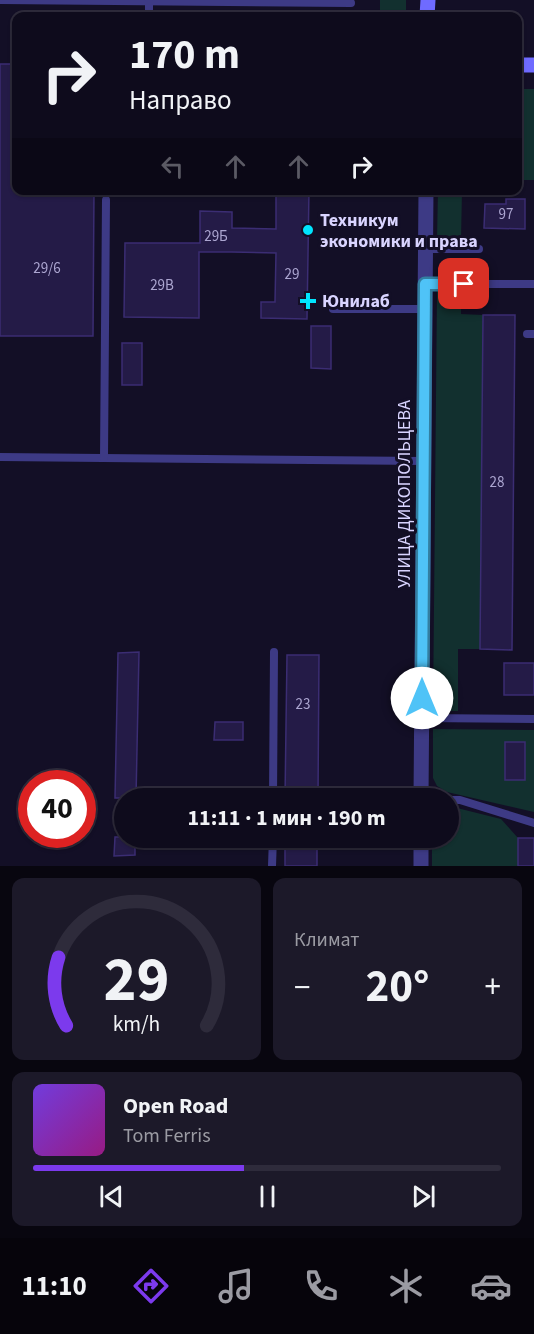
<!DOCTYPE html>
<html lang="ru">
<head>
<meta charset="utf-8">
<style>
	:root { --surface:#0e0b1c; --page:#1c1929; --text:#f1f3f6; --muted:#9b9ba3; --line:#2e2b3b; --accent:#7c3aed }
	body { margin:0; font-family:"Source Sans 3",sans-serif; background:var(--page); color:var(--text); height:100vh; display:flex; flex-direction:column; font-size:22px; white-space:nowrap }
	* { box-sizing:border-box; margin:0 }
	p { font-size:20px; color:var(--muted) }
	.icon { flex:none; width:33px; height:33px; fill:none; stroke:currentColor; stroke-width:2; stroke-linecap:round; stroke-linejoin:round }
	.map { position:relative; height:866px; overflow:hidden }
	.side { display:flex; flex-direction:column; gap:12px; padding:12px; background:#08060f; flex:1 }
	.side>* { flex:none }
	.hud { position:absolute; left:12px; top:12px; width:510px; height:183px; border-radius:12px; box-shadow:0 2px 4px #0004,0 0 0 2px var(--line); background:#0e0b1c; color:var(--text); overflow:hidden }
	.speed { position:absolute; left:18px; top:770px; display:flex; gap:12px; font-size:30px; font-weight:700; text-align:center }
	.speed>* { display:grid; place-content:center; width:78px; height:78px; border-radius:50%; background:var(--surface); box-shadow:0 2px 4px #0004,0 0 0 2px var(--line); line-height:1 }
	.speed .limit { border:9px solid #d22; background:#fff; color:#111 }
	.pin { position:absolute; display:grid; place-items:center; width:51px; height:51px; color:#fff; margin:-26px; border-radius:12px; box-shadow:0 3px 9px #0006 }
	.me { position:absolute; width:66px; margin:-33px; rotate:0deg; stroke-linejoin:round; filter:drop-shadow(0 0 4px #0008) }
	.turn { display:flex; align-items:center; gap:21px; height:126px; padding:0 18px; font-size:27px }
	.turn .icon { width:78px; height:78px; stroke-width:2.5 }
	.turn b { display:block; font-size:42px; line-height:51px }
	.lanes { display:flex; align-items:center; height:57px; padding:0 18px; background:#0003; justify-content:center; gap:30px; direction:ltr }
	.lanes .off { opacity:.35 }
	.big { font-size:45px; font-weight:700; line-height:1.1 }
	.side .card { flex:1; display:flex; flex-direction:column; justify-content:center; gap:9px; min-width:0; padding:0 21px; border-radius:12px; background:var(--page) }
	.side .dial { align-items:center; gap:0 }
	.dial svg { height:156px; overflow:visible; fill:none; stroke:var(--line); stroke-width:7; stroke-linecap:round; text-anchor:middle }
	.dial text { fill:var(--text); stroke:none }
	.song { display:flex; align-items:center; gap:18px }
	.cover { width:72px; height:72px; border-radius:9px; background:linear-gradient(135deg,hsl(260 70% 55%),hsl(310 70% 35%)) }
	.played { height:6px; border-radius:3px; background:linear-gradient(90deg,var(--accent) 45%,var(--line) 45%) }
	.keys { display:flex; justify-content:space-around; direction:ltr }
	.heat { display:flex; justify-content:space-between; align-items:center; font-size:33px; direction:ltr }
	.side .tiles { flex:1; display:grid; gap:12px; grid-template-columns:1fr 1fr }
	.card:last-child { grid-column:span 2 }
	.trip { position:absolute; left:114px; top:788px; width:345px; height:60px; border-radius:30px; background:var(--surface); box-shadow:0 2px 4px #0004,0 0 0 2px var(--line); font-weight:700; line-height:60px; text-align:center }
	.tabs { display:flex; height:96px; justify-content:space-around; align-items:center; background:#06040b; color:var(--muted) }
	.tabs .icon { width:42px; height:42px }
	.tabs .selected { color:var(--accent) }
	.tabs b { font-size:27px; color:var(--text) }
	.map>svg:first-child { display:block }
	.green { fill:#12302f }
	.building { fill:#241b47; stroke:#3b2d73; stroke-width:1.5 }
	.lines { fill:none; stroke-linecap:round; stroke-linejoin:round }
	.service { stroke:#3d3a85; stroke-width:8 }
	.tertiary { stroke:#3d3a85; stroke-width:15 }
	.secondary { stroke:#6f6bff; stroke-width:15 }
	.route-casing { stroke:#337fa1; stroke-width:15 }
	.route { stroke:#4fc3f7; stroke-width:10 }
	.poi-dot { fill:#00e5ff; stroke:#130f26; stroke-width:2 }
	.labels { text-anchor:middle; stroke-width:6; stroke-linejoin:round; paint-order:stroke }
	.number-label { font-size:15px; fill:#aca6d1 }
	.poi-label { font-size:18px; font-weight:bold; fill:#d9d4ff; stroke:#130f26; text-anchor:start }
	.street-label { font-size:18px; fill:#d9d4ff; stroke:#130f26 }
</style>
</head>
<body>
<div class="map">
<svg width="534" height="866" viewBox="0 0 534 866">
	<rect width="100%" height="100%" fill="#130f26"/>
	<g class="green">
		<rect x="380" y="0" width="26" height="16"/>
		<rect x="518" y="89" width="16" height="91"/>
		<polygon points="438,191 462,191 461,239 437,239"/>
		<polygon points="437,291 461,291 461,314 483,315 480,649 458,649 458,711 433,711"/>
		<polygon points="433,729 534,730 534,812 447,792 437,786 433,778"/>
		<polygon points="449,806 501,819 518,838 518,866 432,866 432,837 448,837"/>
	</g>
	<g class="building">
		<polygon points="0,64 16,64 16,190 94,190 93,336 0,336"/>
		<polygon points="276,190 309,190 307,319 261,318 261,302 275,302 276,253 232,252 199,252 199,318 124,317 125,243 200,243 200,211 232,212 232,228 276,229"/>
		<polygon points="506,199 525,199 525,229 484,228 485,204 506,204"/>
		<polygon points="483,315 515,315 512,650 480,649"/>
		<polygon points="311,326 331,326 331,369 311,368"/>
		<rect x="122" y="343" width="20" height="42"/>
		<polygon points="139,652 136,798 115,798 118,653"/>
		<polygon points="287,655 319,655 318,798 285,798"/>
		<rect x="504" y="663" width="30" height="32"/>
		<polygon points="215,722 243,722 243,740 214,740"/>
		<rect x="505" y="742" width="20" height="38"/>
		<polygon points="115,837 135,837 135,855 114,856"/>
		<rect x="285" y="837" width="32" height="29"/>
		<rect x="518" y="838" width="16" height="28"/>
	</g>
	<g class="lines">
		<g class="service">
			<polyline points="0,0 351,3"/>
			<polyline points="149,16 149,1"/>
			<polyline points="425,249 479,249"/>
			<polyline points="425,284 534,284"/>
			<polyline points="333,309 425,309"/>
			<polyline points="527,334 534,334"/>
			<polyline points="0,457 424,461"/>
			<polyline points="104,458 106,200"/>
			<polyline points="422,718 534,719"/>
			<polyline points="273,798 274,652"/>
			<polyline points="448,800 460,800 534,823"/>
			<polyline points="272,866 273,837"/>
		</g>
		<g class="tertiary">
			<polyline points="421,798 426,190"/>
			<polyline points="421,866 421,837"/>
		</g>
		<g class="secondary">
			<polyline points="427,16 428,0"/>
			<polyline points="518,65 534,65"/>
		</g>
	</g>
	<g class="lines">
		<defs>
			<polyline id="route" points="422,698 425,284 464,284"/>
		</defs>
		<use href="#route" class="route-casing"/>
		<use href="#route" class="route"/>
	</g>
	<g class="poi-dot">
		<circle cx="308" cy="230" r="6"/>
		<path d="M305 292h6v6h6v6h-6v6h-6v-6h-6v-6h6z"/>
	</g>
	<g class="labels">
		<g class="number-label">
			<text x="506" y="219">97</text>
			<text x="216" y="241">29Б</text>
			<text x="47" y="273">29/6</text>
			<text x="292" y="279">29</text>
			<text x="162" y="290">29В</text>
			<text x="497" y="487">28</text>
			<text x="303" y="709">23</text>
		</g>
		<g class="poi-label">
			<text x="320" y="226">Техникум<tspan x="320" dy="21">экономики и права</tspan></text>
			<text x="322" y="307">Юнилаб</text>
		</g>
		<g class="street-label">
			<text transform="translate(404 494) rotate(-90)" y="6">УЛИЦА ДИКОПОЛЬЦЕВА</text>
		</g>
	</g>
</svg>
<div class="speed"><div class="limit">40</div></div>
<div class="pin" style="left:464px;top:284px;background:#d93025"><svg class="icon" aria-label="arrive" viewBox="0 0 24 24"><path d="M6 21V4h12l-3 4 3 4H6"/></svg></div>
<svg class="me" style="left:422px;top:698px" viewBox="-20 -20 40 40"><circle r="19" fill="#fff"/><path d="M0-13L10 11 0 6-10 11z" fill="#4fc3f7"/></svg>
<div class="trip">11:11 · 1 мин · 190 m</div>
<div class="hud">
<div class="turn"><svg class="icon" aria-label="right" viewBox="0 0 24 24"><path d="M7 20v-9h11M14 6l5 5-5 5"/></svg><div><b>170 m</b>Направо</div></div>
<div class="lanes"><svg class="icon off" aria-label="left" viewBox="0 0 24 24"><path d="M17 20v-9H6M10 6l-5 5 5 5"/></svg><svg class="icon off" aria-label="ahead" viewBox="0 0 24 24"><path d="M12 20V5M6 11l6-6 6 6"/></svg><svg class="icon off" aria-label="ahead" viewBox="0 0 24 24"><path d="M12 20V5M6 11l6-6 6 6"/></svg><svg class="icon" aria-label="right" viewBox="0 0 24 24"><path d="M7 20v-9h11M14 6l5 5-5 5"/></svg></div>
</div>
</div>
<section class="side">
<div class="tiles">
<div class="card dial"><svg viewBox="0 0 100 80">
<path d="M14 69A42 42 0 1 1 86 69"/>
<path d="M14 69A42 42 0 0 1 10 34" stroke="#7c3aed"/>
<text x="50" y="56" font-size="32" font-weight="700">29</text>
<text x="50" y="72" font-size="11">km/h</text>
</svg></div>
<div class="card"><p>Климат</p>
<div class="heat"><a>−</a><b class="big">20°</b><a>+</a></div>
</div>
<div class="card">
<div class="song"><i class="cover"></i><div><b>Open Road</b><p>Tom Ferris</p></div></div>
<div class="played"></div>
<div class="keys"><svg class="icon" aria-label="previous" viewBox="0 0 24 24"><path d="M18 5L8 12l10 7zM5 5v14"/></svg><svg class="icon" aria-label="pause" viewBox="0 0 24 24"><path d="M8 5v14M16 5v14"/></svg><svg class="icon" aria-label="next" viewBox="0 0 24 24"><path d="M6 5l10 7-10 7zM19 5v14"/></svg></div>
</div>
</div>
</section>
<nav class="tabs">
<b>11:10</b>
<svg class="icon selected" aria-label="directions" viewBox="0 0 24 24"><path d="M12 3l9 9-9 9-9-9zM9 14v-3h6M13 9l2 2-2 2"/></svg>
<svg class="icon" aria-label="music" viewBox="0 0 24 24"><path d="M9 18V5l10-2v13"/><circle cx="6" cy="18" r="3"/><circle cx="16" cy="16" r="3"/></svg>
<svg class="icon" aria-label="phone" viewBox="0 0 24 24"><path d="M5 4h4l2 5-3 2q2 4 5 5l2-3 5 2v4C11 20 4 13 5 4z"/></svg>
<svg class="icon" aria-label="climate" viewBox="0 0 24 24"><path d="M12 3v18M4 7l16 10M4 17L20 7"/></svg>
<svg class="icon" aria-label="car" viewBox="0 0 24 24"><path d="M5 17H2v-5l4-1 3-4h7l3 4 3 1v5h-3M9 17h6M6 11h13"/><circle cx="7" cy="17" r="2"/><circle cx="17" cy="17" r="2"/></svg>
</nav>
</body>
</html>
